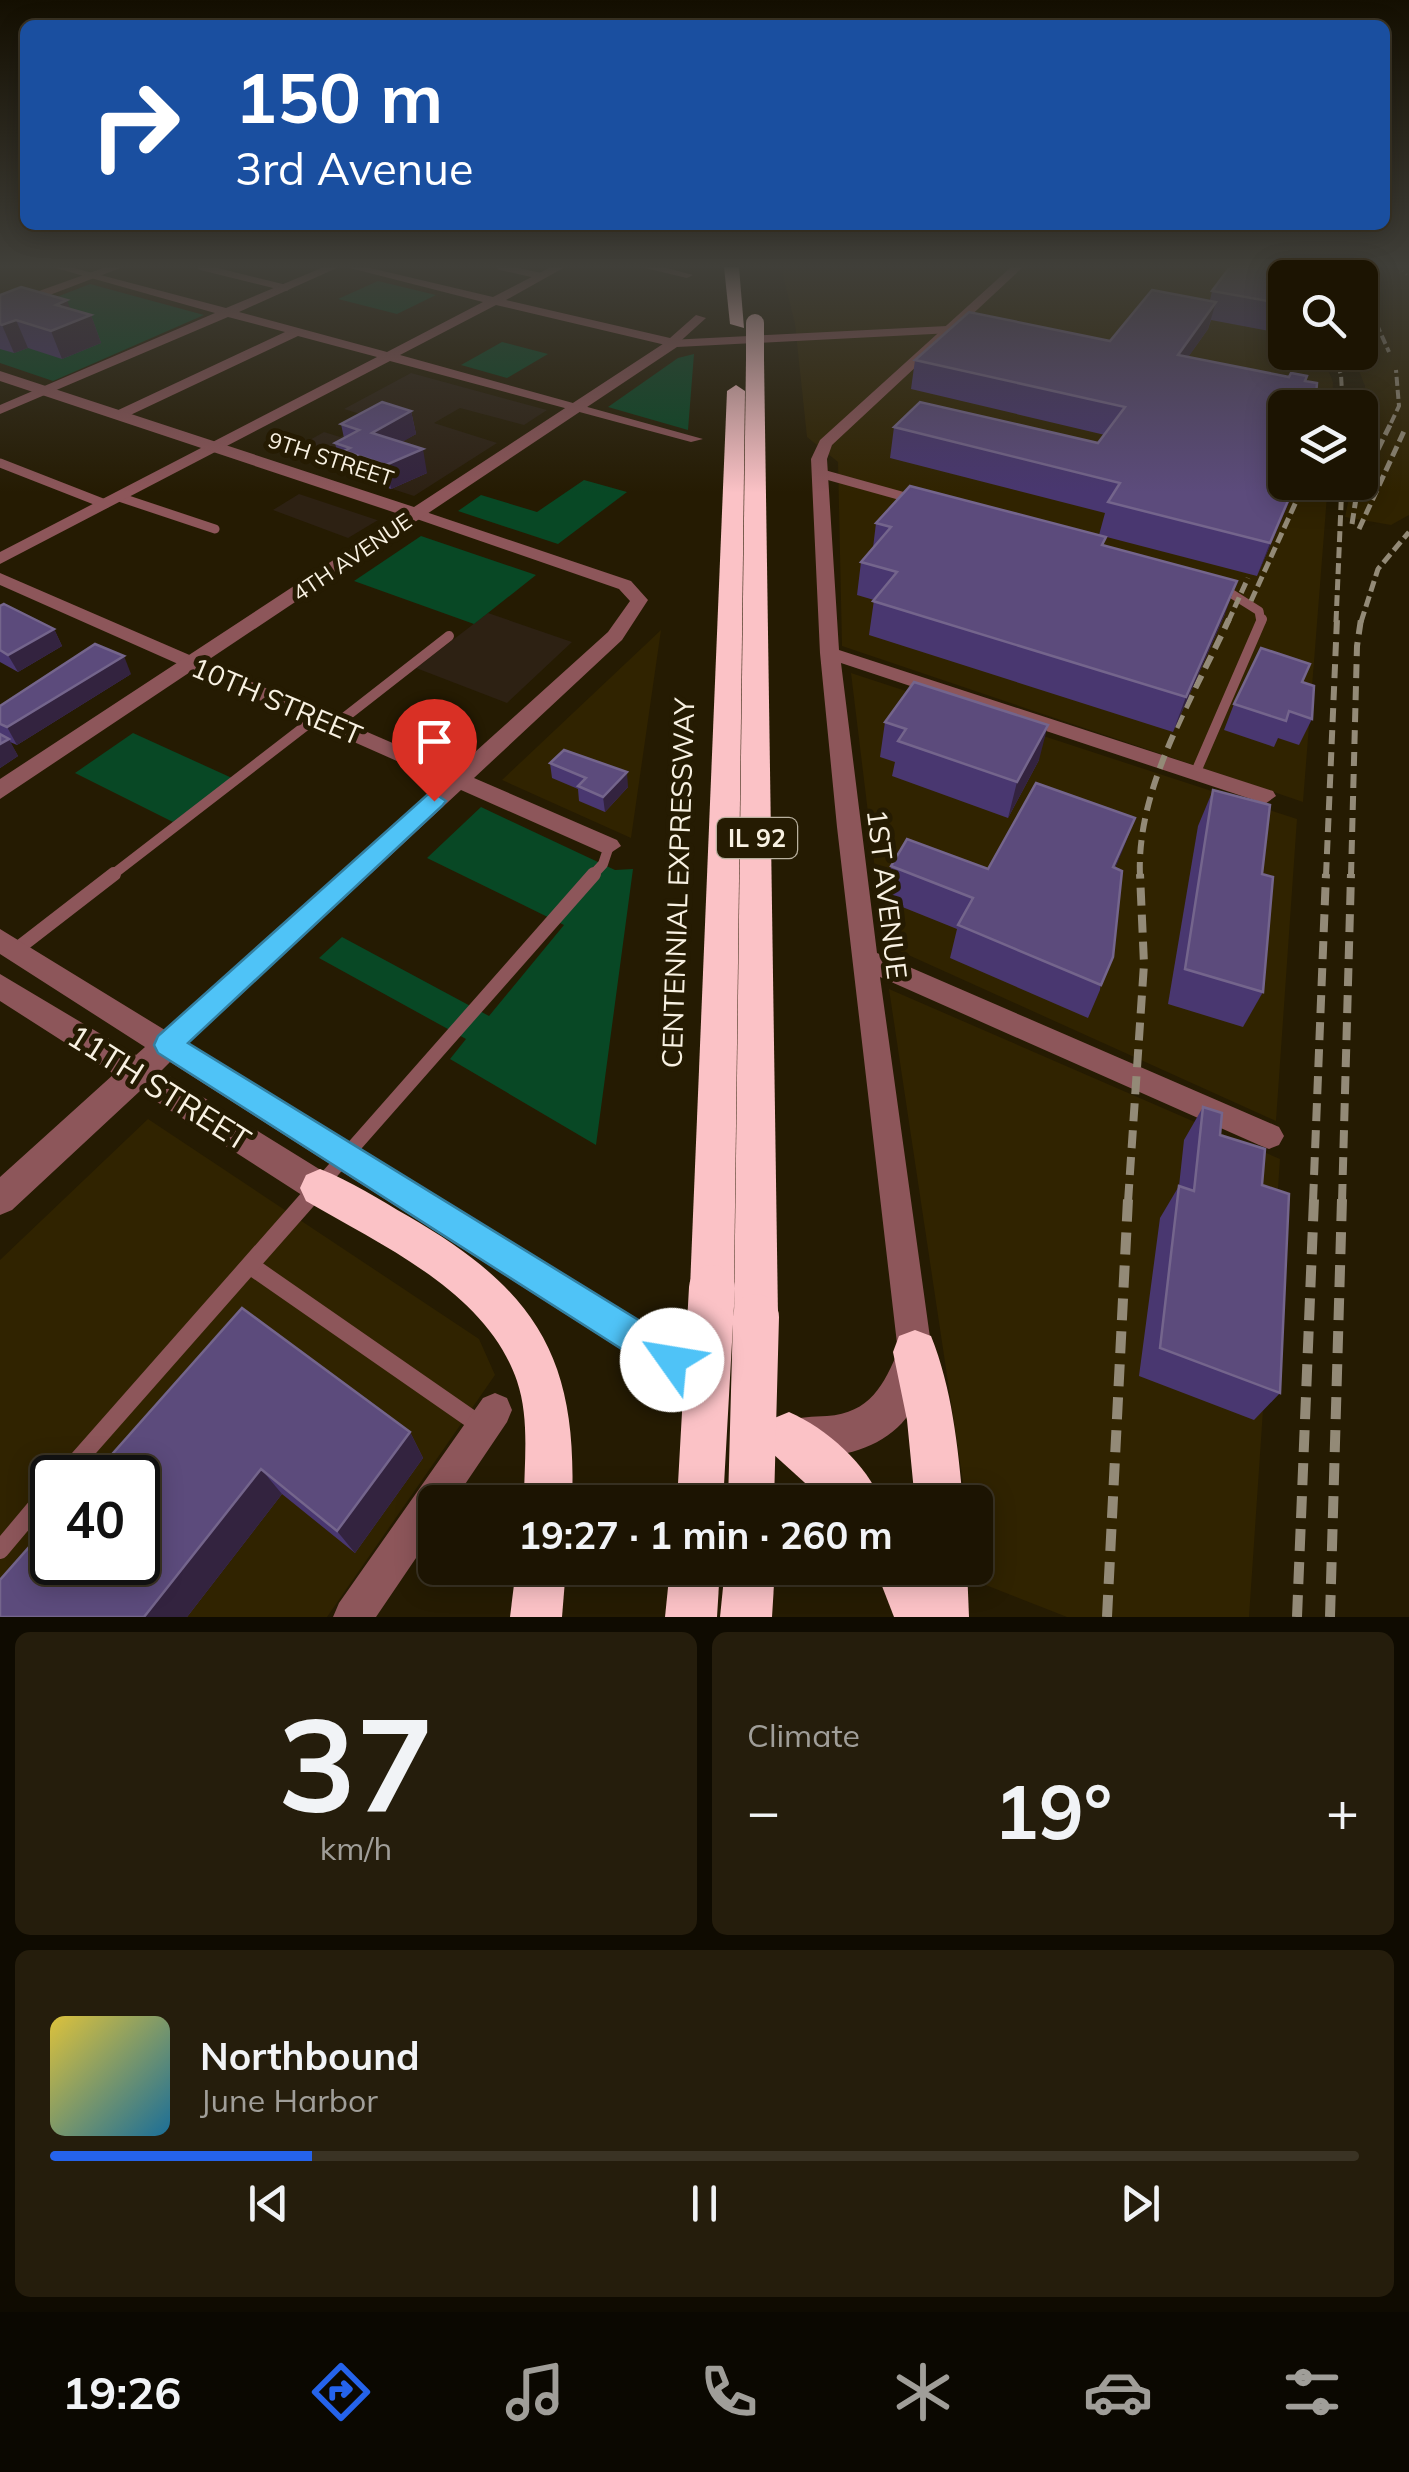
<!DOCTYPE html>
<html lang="en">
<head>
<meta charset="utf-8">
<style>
	:root { --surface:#1c1402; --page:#251d0c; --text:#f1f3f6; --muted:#a09e99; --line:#3a3324; --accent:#2563eb }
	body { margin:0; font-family:Mulish,sans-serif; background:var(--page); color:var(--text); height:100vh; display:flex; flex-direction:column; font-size:38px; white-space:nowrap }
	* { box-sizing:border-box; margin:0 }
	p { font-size:32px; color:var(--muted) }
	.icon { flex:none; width:55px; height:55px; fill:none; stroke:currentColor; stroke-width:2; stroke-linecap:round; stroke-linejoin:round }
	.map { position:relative; height:1617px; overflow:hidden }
	.details { display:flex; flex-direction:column; gap:15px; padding:15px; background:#0f0b01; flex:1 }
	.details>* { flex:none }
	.top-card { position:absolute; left:20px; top:20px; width:1370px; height:210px; border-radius:15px; box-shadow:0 5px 25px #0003,0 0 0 2px var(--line); background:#1a4fa0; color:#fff; overflow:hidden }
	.tools { position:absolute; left:1268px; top:260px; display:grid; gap:20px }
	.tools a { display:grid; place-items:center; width:110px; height:110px; border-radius:15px; background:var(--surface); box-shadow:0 5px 25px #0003,0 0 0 2px var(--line); font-size:50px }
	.speed { position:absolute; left:30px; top:1455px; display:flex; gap:20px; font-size:50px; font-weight:700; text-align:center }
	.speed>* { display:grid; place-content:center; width:130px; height:130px; border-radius:50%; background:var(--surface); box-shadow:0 5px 25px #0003,0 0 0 2px var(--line); line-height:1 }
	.speed .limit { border:5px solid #111; border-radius:15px; background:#fff; color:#111 }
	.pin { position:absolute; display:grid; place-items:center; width:85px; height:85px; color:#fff; margin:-102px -42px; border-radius:50% 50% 50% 0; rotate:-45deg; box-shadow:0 0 10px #0007 }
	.pin .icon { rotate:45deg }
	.me { position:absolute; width:110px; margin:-55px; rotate:302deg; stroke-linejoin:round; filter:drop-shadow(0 0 8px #0008) }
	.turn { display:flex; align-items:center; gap:35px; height:210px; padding:0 50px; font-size:45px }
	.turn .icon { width:130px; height:130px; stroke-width:2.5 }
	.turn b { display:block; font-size:70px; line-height:85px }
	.big { font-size:75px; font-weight:700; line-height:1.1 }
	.details .widget { flex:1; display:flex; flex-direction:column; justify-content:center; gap:15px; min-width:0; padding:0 35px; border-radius:15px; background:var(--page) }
	.details .dial { align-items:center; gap:0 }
	.dial b { font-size:130px; line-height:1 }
	.song { display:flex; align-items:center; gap:30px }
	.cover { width:120px; height:120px; border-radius:15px; background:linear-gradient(135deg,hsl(50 70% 55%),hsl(200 70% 35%)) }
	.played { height:10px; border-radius:5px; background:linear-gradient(90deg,var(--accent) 20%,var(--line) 20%) }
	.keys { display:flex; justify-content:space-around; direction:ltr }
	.heat { display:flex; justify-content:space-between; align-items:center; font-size:55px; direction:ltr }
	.details .tiles { flex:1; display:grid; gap:15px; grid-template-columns:1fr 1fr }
	.widget:last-child { grid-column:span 2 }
	.trip { position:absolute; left:418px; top:1485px; width:575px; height:100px; border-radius:15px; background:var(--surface); box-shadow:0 5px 25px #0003,0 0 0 2px var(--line); font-weight:700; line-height:100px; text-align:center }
	.tab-bar { display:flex; height:160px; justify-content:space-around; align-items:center; background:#0b0801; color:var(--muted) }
	.tab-bar .icon { width:70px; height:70px }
	.tab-bar .selected { color:var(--accent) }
	.tab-bar b { font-size:45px; color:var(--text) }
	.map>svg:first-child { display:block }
	.commercial { fill:#2d2113 }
	.built { fill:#302300; fill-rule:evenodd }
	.green { fill:#084825 }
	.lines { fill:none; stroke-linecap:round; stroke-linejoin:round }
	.path { stroke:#988f7c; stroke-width:2.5; stroke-dasharray:1 4; stroke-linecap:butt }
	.service-far4 { stroke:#8d565a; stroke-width:6 }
	.service-far3 { stroke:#8d565a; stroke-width:9 }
	.service-far2 { stroke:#8d565a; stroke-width:10 }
	.service-far1 { stroke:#8d565a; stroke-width:14 }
	.service { stroke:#8d565a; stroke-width:18 }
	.minor { fill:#8d565a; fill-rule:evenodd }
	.tertiary { fill:#8d565a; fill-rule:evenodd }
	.motorway { fill:#fbc2c6; fill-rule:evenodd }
	.rail-far4 { stroke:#938a77; stroke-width:4; stroke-dasharray:9 4; stroke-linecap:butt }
	.rail-far3 { stroke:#938a77; stroke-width:5; stroke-dasharray:11 5; stroke-linecap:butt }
	.rail-far2 { stroke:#938a77; stroke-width:6; stroke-dasharray:14 8; stroke-linecap:butt }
	.rail-far1 { stroke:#938a77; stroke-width:8; stroke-dasharray:18 9; stroke-linecap:butt }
	.rail { stroke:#938a77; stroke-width:10; stroke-dasharray:22 11; stroke-linecap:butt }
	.motorway-bridge-far1 { stroke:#fbc2c6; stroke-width:18 }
	.motorway-bridge { stroke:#fbc2c6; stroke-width:46 }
	.wall { fill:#493770 }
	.shaded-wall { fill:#33233f }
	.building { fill:#5c4b7c; stroke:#74658c; stroke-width:2.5 }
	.route { fill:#4fc3f7; stroke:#337fa1; stroke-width:2.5 }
	.labels { text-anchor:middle; stroke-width:10; stroke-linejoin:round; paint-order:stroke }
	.far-street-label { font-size:22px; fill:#f8f1e2; stroke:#251b02 }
	.shield { fill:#251b02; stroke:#b9b19f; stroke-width:2.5 }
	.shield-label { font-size:25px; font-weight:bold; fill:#f8f1e2 }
	.street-label { font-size:28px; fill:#f8f1e2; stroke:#251b02 }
	.near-street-label { font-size:32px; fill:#f8f1e2; stroke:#251b02 }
</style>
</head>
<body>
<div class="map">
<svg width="1409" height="1617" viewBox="0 0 1409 1617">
	<rect width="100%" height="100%" fill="#251b02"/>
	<g class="commercial">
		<polygon points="411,373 547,410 524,425 460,408 434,423 497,443 414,496 285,454 324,432 340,437 373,418 344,409"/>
		<polygon points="299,494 377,520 378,520 348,538 273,510"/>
		<polygon points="488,613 572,642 507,703 416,668"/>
	</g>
	<g class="built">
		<polygon points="781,267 1268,267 1280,279 1285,287 1285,352 1321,353 1333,382 1332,407 1285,408 1285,482 1328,483 1303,802 842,646 838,462 807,437 795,324"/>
		<polygon points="1297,267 1409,267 1409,515 1391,525 1345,517 1352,483 1360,482 1365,386 1352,353 1360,352 1360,278 1307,277"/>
		<polygon points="661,630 631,838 502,780"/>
		<polygon points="851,673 1297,819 1276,1121 884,944"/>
		<polygon points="889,989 1280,1159 1249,1617 1067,1617 978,1582 975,1502 966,1502"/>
		<path d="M148,1119L479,1339L495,1375L327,1617H0V1260ZM52,1478H138V1562H52Z"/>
	</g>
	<g class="green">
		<polygon points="378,281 436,295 397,314 338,299"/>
		<polygon points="90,284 204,315 53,381 0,363 0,319"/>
		<polygon points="502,342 548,354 507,378 461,365"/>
		<polygon points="694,354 688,430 608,407 678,358"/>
		<polygon points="584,480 627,492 558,544 458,511 481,495 537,512"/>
		<polygon points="421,536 536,575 474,624 354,581"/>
		<polygon points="133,733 232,778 173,822 75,773"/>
		<polygon points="481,807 615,870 633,869 596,1145 450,1059 466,1039 319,958 342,937 489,1016 564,925 427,858"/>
	</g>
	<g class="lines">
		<polyline class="path" points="1399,267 1409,277"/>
		<g class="service-far4">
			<polyline points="201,267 286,288"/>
			<polyline points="500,267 541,276"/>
			<polyline points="1314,267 1322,278"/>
		</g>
		<g class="service-far3">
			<polyline points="0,463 105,504"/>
			<polyline points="819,473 916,500"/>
			<polyline points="119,497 215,529"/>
			<polyline points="1224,589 1259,611 1261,622"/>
		</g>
		<g class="service-far2">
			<polyline points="335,725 449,636"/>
			<polyline points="1195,774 1262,619"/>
			<polyline points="111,876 317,717"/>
			<polyline points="592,876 603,864 609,846"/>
		</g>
		<g class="service-far1">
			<polyline points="17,949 114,874"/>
			<polyline points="305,1202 594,874"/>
		</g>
		<g class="service">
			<polyline points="251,1266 480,1425"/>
			<polyline points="62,1478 308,1199"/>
			<polyline points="0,1550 52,1488"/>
		</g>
		<g class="minor">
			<polygon points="52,267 70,267 226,308 324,267 339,267 239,312 387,352 483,302 346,267 366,267 493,297 551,267 565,267 506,300 670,338 696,315 706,318 674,347 496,305 400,355 703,439 691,442 390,361 0,564 0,552 377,357 298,336 124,418 114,418 114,412 285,332 228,317 0,414 0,405 215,313"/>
			<polygon points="641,267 663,267 693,275 687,278"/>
			<polygon points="1011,267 1023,267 832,445 827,459 839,650 1273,791 1276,796 1265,804 1257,801 841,663 877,953 1279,1127 1284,1136 1279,1145 1269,1149 1259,1145 880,977 932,1352 927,1364 915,1369 903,1364 898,1352 837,827 820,653 811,459 820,440"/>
			<polygon points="417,509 631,581 648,600 622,640 474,778 617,840 621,846 609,854 601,852 461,790 178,1053 168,1057 158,1053 154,1045 158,1037 442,781 0,585 0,573 455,770 608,632 630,601 619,589 411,517 411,511"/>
			<polygon points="495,1393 507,1398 512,1410 507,1422 453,1502 435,1502 435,1530 376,1617 333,1617 339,1603 483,1398"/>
		</g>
		<g class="tertiary">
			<polygon points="106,267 123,267 0,314 0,305"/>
			<polygon points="947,326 954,330 952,333 677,347 0,799 0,779 402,515 0,381 0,371 414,507 669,340"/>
			<polygon points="0,929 723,1372 729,1385 723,1398 710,1404 697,1398 170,1062 161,1071 332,1177 337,1188 332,1199 320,1204 308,1199 140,1091 12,1210 0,1215 0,1177 114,1074 0,1001 0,974 136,1055 145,1047 0,954"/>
			<path d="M912,1343L925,1349L931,1362C925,1379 919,1398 909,1414C885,1450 826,1466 787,1450L781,1436L787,1422C801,1416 812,1417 827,1416C870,1413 884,1385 899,1349Z"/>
		</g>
		<g class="motorway">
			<polygon points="724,267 739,267 744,328 730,324"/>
			<polygon points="755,354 764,359 778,1317 772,1333 756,1339 740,1333 734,1317 746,359"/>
			<polygon points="736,385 745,391 734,1288 727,1303 712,1310 697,1303 690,1288 727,391"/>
			<path d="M320,1169C351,1181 380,1200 408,1216C534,1289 578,1355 572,1502H524C524,1462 530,1420 517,1381C487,1292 381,1245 306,1201L300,1188L306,1175Z"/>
			<path d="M915,1330L931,1336C952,1388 958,1447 963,1502H915L907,1420L893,1352L899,1336Z"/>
			<path d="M789,1412C826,1428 868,1465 881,1502H826L772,1453L765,1436L772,1419Z"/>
			<polygon points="516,1568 566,1568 562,1617 510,1617"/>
			<polygon points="670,1568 720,1568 717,1617 665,1617"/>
			<polygon points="725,1568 775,1568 772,1617 720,1617"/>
			<polygon points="875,1568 967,1568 969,1617 894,1617"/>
		</g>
		<g class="rail-far4">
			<polyline points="1280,267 1290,278"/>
			<polyline points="1366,300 1389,352"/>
			<polyline points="1334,352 1341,375 1343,408"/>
			<polyline points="1391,423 1399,406 1396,370"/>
		</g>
		<g class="rail-far3">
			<polyline points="1352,524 1357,492 1392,421"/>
			<polyline points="1359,529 1405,429"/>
			<polyline points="1251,601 1305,482"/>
			<polyline points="1228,622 1248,578"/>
			<polyline points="1336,622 1342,482"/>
			<polyline points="1361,622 1378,569 1409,532"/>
		</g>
		<g class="rail-far2">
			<path d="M1140,876C1136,787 1193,698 1229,619"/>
			<polyline points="1326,876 1337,619"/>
			<polyline points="1351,876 1357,646 1361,619"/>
		</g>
		<g class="rail-far1">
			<polyline points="1128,1202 1144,964 1140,874"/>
			<polyline points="1313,1202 1326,874"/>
			<polyline points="1342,1202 1351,874"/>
		</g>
		<g class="rail">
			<polyline points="1107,1617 1128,1199"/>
			<polyline points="1297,1617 1314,1199"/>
			<polyline points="1330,1617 1342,1199"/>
		</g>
		<polyline class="motorway-bridge-far1" points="755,323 755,359"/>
		<g class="motorway-bridge">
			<polyline points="700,1502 712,1288"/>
			<polyline points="751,1502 756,1317"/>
		</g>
	</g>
	<g class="wall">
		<polygon points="1279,282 1285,283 1285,334 1211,320 1208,329 1188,357 1285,408 1297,482 1257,576 1099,535 1105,513 890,458 894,427 1098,443 1105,435 911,389 915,360 1110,341 1210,300 1212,291"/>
		<polygon points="0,295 71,309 91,315 101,343 62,359 28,348 14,353 0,349"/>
		<polygon points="411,411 416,434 401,442 427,473 391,489 350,475 348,469 341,467 335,443 344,438 341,424"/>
		<polygon points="876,523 1104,545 1225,614 1173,732 869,635 874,600 857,595 861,562 873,548"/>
		<polygon points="0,606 54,629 62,646 18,672 0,662"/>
		<polygon points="131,674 17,745 10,742 18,756 0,768 0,706"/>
		<polygon points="1302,682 1312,719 1299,745 1278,738 1274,747 1224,730 1234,704"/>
		<polygon points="885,722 1039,760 1008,818 892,776 895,762 880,757"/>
		<polygon points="550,763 628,787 605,812 579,801 578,789 552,778"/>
		<polygon points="1213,790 1262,874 1263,992 1243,1027 1168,1004 1198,826"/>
		<polygon points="1135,818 1115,868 1100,990 1088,1018 950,958 957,929 885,900 891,866 988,869"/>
		<polygon points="1203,1107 1220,1135 1262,1185 1280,1393 1254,1420 1139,1376 1160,1218 1179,1186 1184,1140"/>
		<polygon points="410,1432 423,1458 355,1553 282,1494 187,1617 0,1617 138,1478"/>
	</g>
	<g class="shaded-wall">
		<polygon points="67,300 75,321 91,315 101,343 62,359 51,331 56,305"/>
		<polygon points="1216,302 1208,329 1169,384 1178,355"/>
		<polygon points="16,320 28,348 14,353 2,325"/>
		<polygon points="411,411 416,434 377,457 372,433"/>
		<polygon points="423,449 427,473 391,489 386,465"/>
		<polygon points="1296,482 1294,491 1257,576 1270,543"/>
		<polygon points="1237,581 1225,614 1173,732 1186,697"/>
		<polygon points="54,629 62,646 18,672 8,655"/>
		<polygon points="124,656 131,674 17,745 7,727"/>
		<polygon points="1048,725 1039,760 1008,818 1017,782"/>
		<polygon points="9,739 18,756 0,768 0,744"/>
		<polygon points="627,772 628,787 605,812 603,797"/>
		<polygon points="1135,818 1122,852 1100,901 1113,867"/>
		<polygon points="410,1432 423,1458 355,1553 337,1531"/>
		<polygon points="261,1469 282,1494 187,1617 144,1617"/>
	</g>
	<g class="building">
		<polygon points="1230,267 1283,267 1275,281 1285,283 1285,304 1212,291"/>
		<polygon points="21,287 67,300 56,305 91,315 51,331 16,320 2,325 0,324 0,295"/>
		<polygon points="1152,290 1216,302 1178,355 1289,377 1291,373 1307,376 1305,381 1317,383 1315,408 1285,408 1285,482 1296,482 1270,543 1108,502 1120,483 894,427 920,402 1098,443 1125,407 915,360 969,312 1110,341"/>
		<polygon points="382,402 411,411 372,433 423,449 386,465 344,451 350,448 335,443 359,430 341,424"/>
		<polygon points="910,486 1106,537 1102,545 1237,581 1186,697 873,601 897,572 861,562 891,527 876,523"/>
		<polygon points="4,604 54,629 8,655 0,650 0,606"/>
		<polygon points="95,644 124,656 7,727 0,724 0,706"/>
		<polygon points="1261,648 1310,664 1302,682 1314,686 1312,719 1289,711 1286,721 1234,704"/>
		<polygon points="914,682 1048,725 1017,782 898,741 906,729 885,722"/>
		<polygon points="0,734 9,739 0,744"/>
		<polygon points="564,750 627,772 603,797 578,786 586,778 550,763"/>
		<polygon points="1036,783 1135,818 1113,867 1122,871 1113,957 1101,985 958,925 973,898 891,866 907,839 988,869"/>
		<polygon points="1213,790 1270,805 1262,874 1273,877 1263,992 1185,969"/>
		<polygon points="1203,1107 1222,1113 1220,1135 1265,1149 1262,1185 1289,1194 1280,1393 1160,1348 1179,1186 1194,1191"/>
		<polygon points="242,1308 410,1432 337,1531 261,1469 144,1617 0,1617 0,1580 52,1521 52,1562 138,1562 138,1478 91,1478"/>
	</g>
	<linearGradient id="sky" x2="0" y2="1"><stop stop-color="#140f01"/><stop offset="0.54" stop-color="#403f39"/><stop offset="1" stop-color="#403f39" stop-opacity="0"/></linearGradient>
	<rect width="1409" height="493" fill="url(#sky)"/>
	<polygon class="route" points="434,793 446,801 442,806 188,1043 684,1348 689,1360 684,1373 672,1378 659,1373 158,1053 154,1045 158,1036 427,795"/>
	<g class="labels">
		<g class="far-street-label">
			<text transform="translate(331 459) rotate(18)" y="8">9TH STREET</text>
			<text transform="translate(352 557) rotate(-34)" y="8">4TH AVENUE</text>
		</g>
		<rect class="shield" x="717" y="818" width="80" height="40" rx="8"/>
		<g class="shield-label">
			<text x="757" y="847">IL 92</text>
		</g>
		<g class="street-label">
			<text transform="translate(277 701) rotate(23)" y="10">10TH STREET</text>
			<text transform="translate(678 883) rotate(-88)" y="10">CENTENNIAL EXPRESSWAY</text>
			<text transform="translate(887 894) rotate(83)" y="10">1ST AVENUE</text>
		</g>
		<g class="near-street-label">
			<text transform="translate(159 1088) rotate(32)" y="11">11TH STREET</text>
		</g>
	</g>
</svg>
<div class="tools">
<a><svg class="icon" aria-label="search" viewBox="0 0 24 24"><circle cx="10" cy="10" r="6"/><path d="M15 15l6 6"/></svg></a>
<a><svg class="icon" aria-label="layers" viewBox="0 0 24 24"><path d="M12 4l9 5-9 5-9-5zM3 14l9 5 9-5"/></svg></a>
</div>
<div class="speed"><div class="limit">40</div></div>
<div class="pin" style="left:434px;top:801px;background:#d93025"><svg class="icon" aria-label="arrive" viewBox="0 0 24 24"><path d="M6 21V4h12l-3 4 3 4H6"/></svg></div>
<svg class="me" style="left:672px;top:1360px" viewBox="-20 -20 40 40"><circle r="19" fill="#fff"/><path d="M0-13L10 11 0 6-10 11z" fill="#4fc3f7"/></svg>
<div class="trip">19:27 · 1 min · 260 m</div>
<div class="top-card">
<div class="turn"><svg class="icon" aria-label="right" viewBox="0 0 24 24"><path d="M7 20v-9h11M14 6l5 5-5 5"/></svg><div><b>150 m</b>3rd Avenue</div></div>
</div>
</div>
<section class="details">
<div class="tiles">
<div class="widget dial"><b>37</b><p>km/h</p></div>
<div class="widget"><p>Climate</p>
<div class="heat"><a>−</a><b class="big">19°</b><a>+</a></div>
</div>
<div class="widget">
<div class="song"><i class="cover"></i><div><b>Northbound</b><p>June Harbor</p></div></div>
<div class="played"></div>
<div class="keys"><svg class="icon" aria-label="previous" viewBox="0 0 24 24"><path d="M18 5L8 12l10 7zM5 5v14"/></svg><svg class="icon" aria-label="pause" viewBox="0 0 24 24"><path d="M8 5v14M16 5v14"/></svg><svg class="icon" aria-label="next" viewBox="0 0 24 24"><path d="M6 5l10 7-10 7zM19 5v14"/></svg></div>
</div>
</div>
</section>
<nav class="tab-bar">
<b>19:26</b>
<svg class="icon selected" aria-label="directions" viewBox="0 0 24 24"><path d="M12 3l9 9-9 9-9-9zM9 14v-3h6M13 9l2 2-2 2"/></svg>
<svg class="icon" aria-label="music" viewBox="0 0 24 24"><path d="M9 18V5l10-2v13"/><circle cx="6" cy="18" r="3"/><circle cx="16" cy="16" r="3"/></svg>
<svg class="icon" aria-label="phone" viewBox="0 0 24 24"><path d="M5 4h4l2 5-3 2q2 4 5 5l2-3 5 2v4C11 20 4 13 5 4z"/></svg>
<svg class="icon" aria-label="climate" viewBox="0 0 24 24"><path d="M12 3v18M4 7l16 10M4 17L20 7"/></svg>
<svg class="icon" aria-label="car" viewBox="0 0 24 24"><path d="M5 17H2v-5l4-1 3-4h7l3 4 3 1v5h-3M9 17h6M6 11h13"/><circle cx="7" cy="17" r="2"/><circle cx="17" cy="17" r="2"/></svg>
<svg class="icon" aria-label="filters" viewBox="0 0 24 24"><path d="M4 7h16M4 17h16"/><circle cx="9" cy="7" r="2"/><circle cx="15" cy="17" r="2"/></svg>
</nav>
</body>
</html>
